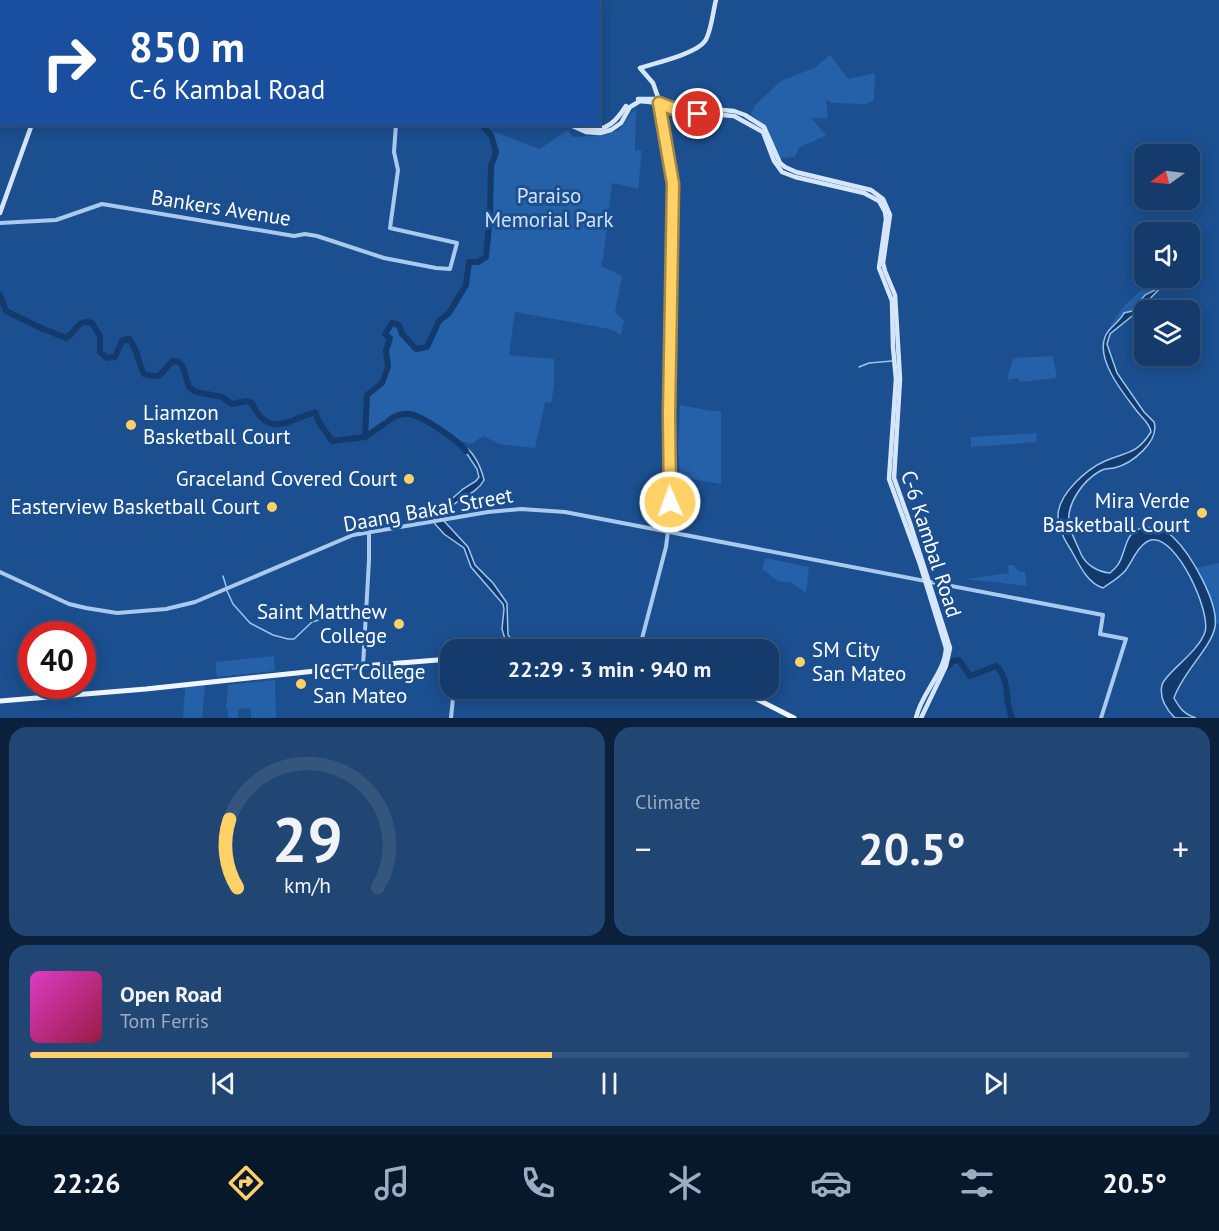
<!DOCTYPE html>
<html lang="en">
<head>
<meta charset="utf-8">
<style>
	:root { --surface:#143b6b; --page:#214673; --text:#f1f3f6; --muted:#9dadc1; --line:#33557e; --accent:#ffd166 }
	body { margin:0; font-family:"PT Sans",sans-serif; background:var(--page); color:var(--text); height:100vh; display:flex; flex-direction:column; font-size:22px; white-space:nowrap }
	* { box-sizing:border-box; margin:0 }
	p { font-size:20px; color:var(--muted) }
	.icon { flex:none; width:33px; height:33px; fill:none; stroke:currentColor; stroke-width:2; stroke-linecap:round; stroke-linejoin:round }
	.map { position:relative; height:718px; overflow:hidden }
	.details { display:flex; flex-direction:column; gap:9px; padding:9px; background:#0b203b; flex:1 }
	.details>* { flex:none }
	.hud { position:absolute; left:0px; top:0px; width:600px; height:126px; box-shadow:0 3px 15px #0003,0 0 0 2px var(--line); background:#1a4fa0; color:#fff; overflow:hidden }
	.needle { width:39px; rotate:256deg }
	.buttons { position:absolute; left:1134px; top:144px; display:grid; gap:12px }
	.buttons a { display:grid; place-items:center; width:66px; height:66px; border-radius:12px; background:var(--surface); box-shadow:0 3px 15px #0003,0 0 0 2px var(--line); font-size:30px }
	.speed { position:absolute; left:18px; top:621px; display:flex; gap:12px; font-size:30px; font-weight:700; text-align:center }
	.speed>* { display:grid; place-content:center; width:78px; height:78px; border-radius:50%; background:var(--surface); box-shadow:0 3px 15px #0003,0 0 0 2px var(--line); line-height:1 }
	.speed .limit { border:9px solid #d22; background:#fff; color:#111 }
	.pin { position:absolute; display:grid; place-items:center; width:51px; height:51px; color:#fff; margin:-26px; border:3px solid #fff; border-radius:50%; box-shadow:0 2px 6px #0007 }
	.me { position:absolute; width:66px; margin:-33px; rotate:358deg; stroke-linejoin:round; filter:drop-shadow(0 0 4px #0008) }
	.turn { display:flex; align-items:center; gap:21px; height:126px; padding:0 30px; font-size:27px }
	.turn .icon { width:78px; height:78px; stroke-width:2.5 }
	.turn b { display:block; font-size:42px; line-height:51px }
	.big { font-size:45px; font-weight:800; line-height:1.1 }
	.details .tile { flex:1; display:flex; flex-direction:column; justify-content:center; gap:9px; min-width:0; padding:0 21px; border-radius:18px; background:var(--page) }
	.details .dial { align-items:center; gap:0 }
	.dial svg { height:156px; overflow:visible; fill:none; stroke:var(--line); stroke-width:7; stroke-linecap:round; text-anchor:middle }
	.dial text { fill:var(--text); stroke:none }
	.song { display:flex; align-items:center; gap:18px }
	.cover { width:72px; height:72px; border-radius:9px; background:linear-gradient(135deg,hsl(310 70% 55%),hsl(340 70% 35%)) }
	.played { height:6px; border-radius:3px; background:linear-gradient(90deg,var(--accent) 45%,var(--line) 45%) }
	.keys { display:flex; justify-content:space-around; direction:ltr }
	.heat { display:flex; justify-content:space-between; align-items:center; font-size:33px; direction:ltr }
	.details .tiles { flex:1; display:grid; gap:9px; grid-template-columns:1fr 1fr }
	.tile:last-child { grid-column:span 2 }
	.trip { position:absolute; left:440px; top:639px; width:339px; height:60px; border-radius:18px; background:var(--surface); box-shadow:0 3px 15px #0003,0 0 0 2px var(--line); font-weight:800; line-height:60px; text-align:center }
	.menu { display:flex; height:96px; justify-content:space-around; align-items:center; background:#08182b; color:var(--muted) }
	.menu .icon { width:42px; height:42px }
	.menu .current { color:var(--accent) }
	.menu b { font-size:27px; color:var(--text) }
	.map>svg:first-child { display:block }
	.green { fill:#2461a8 }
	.water { fill:#123a6d; stroke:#9cc4f0; stroke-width:1.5 }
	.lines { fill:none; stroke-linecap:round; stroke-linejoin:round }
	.stream { stroke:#9cc4f0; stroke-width:1.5 }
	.river { stroke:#123a6d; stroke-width:6 }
	.tertiary { stroke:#a9c9ee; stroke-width:4 }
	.secondary { stroke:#d6e6fa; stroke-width:4.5 }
	.primary { stroke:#f0f6ff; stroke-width:5 }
	.route-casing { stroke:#a68842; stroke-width:15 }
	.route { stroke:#ffd166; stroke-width:10 }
	.poi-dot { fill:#ffd166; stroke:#1b4f8f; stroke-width:2 }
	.labels { text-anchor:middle; stroke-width:6; stroke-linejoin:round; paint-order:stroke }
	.park-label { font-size:21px; fill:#cfe3fa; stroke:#1b4f8f }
	.street-label { font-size:21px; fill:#fff; stroke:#1b4f8f }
	.poi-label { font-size:21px; fill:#fff; stroke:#1b4f8f; text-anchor:end }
</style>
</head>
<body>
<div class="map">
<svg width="1219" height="718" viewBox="0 0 1219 718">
	<rect width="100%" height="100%" fill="#1b4f8f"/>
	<g class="green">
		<polygon points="830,55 848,79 875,73 874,100 866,104 831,103 826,99 828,118 811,118 826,135 799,148 795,157 781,158 766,127 751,114 755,105 781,81 816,67"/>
		<polygon points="636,108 635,150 642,151 638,189 612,183 603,259 601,266 622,276 615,312 624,320 621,335 610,329 515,312 509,355 554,359 554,387 551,403 545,402 535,448 500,444 483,436 472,444 456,440 411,414 396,415 365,437 367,395 382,383 387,367 386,351 390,338 385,334 392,323 399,325 402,334 416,349 427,347 439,321 449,313 466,285 469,262 478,262 486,256 490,215 491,166 496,152 494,141 490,137 492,132 502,134 539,149 568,130 573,137 604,135 619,130"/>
		<polygon points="1154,278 1163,278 1155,290 1145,295 1132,311 1124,313 1121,320 1105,334 1123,307"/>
		<polygon points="1053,356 1057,378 1020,382 1018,378 1007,380 1013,358"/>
		<polygon points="680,405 712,411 721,411 721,484 680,477 678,448"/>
		<polygon points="1037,433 1036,442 971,447 971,437"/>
		<polygon points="765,558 809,567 806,593 792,583 778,581 762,569"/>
		<path d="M1219,563V625L1216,623C1217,603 1204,585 1196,568Z"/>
		<polygon points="1008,565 1014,565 1018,571 1025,572 1027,586 965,579 1009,573"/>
		<polygon points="274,656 275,671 217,677 215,662"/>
		<polygon points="275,680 276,718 251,718 251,708 238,709 238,718 228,718 228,710 226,709 228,685"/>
		<polygon points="205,686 202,718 183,718 185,687"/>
	</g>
	<g class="water">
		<path d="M1163,278H1170L1137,312L1110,334L1107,344L1117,373L1144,412L1154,422C1160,441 1132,464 1114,468C1109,469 1105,468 1100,471C1084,480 1066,503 1069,524C1071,534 1077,544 1081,554C1086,565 1098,572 1110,573C1113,570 1117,567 1119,563C1126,551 1125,534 1139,529C1151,525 1165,530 1173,537C1191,554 1219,603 1215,627C1211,648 1182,673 1174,698C1180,709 1184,714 1196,718H1175C1167,710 1159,698 1162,685C1165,673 1198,653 1205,632C1211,612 1177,535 1151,540C1139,543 1132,562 1125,571C1119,578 1110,583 1103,588C1087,583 1079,564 1071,550C1064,539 1058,528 1058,515C1059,493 1087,469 1105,461C1128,451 1136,455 1151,432C1150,423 1141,417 1136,410C1123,393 1096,360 1105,337C1108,328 1120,322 1124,313L1132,311L1145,295L1155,290Z"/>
		<path d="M461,445C473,449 481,467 484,480C475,498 448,498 444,521L468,547L475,565L493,583L507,603L508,635L514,642L525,645V649H508L502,629L504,609L503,604L471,567L464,548L444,534L435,524L434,518L437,512L463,489L476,481L479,477L477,469Z"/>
	</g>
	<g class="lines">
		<g class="stream">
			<polyline points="859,367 869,363 892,361"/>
			<polyline points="223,576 226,586"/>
			<polyline points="227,591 233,604 250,623 273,635 288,639 294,639 312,622 326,618 339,618 356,607 364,610"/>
		</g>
		<g class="river">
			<polyline points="463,2 464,0"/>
			<path d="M0,295L6,311L43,329L66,338C77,332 77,318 92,323L100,336V352L107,358L115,357L122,341L129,339C138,350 138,362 144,374C164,380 160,372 173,361L179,362L183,367L189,387L196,392L222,397L232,404L246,401L252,403C268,439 289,420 315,412L319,422L332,441L365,437L384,424"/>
			<path d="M388,421C394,416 401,413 410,414C422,416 458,440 466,451"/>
			<polyline points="365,437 367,395 382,383 388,367 386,351 390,338 385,334 392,323 399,325 402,334 416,349 427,347 439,321 449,313 466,285 469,262 478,262 486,257 490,215 491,166 496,152 491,135 481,124"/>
			<path d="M947,667L953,661L959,660L970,676L996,666C1011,680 1004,701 1012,718"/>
		</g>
		<g class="tertiary">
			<polyline points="0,223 56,220 102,204 294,236 305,234 317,236 384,258 436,268 450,269 457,243 390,228 398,170 394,152 396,124"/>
			<polyline points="0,572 69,604 86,608 117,613 166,609 195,602 353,535 488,512 521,509 565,512 1103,615 1100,634 1126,639 1101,718"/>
			<polyline points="639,650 666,547 670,515 669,414 673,184 659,103"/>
			<polyline points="363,666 369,560 369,531"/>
			<polyline points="451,718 454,688"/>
		</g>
		<g class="secondary">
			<polyline points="470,0 471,2"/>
			<polyline points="84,2 84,0"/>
			<polyline points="638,99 658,99 687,107 734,111 745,115 764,127 780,163 785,167 796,172 871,190 883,199 890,215 883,263 885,271 895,295 900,379 894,478 910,523 950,648 946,666 921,718"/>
			<path d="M659,100L653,83L640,68C655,63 696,54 705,41C711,33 713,11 716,0"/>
			<path d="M568,124L586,132L600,133L611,130L621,123L630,107L640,101L659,103L686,112L734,116L763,132L774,161L782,172L795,177L864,193L879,201L885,212L886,219L879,268L892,301L893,347L896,379L889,479L920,564L946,648C945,673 921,693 916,718"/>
			<path d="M575,124C599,136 613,127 626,106"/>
			<polyline points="0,213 32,124"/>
		</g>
		<g class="primary">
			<polyline points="508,650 566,643 605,650"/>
			<polyline points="735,688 794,718"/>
			<polyline points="0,701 146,689 363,666 450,659"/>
		</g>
	</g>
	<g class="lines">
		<defs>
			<polyline id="route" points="670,502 669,414 673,184 659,103 679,111 698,114"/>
		</defs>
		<use href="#route" class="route-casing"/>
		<use href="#route" class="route"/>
	</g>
	<g class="poi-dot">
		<circle cx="131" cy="425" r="6"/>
		<circle cx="409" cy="479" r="6"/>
		<circle cx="272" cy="507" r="6"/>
		<circle cx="1202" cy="513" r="6"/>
		<circle cx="399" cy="624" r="6"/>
		<circle cx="800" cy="662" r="6"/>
		<circle cx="301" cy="684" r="6"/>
	</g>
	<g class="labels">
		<g class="park-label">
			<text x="549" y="203">Paraiso<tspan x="549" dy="24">Memorial Park</tspan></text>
		</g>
		<g class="street-label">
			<text transform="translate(221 208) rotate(9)" y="7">Bankers Avenue</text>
			<text transform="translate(428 510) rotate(-10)" y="7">Daang Bakal Street</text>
			<text transform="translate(931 544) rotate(72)" y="7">C-6 Kambal Road</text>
		</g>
		<g class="poi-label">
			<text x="143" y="420" text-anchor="start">Liamzon<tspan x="143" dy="24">Basketball Court</tspan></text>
			<text x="397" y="486">Graceland Covered Court</text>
			<text x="1190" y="508">Mira Verde<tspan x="1190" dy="24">Basketball Court</tspan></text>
			<text x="260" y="514">Easterview Basketball Court</text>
			<text x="387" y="619">Saint Matthew<tspan x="387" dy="24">College</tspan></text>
			<text x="812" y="657" text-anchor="start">SM City<tspan x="812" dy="24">San Mateo</tspan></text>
			<text x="313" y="679" text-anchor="start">ICCT College<tspan x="313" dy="24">San Mateo</tspan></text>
		</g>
	</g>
</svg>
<div class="buttons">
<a><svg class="needle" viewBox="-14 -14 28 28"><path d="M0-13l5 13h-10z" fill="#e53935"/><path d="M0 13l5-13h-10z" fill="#9dadc1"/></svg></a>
<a><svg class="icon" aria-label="sound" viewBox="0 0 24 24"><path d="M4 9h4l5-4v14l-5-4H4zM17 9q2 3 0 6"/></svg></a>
<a><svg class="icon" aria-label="layers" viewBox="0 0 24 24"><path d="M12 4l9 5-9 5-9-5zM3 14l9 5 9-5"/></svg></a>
</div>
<div class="speed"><div class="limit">40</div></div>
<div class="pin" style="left:698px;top:114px;background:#d93025"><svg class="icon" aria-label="arrive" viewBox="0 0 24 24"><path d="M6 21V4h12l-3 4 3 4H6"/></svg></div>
<svg class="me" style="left:670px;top:502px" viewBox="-20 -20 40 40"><circle r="17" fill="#ffd166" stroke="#fff" stroke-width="3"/><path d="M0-11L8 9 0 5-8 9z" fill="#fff"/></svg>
<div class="trip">22:29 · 3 min · 940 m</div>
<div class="hud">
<div class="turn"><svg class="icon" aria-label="right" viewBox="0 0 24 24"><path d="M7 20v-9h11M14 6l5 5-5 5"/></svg><div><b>850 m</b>C-6 Kambal Road</div></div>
</div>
</div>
<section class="details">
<div class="tiles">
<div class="tile dial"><svg viewBox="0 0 100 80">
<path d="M14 69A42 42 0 1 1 86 69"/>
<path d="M14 69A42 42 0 0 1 10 34" stroke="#ffd166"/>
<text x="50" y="56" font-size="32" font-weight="700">29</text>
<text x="50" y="72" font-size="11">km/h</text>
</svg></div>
<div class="tile"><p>Climate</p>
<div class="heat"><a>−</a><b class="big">20.5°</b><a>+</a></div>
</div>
<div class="tile">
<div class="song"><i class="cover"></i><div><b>Open Road</b><p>Tom Ferris</p></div></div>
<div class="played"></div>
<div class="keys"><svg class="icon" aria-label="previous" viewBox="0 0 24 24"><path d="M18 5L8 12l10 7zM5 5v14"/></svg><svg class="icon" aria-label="pause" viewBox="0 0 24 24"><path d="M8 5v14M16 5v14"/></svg><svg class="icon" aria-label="next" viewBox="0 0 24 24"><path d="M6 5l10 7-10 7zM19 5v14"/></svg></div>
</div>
</div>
</section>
<nav class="menu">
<b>22:26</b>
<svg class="icon current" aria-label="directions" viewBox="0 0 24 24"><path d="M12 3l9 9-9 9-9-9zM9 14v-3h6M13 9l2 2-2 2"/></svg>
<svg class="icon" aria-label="music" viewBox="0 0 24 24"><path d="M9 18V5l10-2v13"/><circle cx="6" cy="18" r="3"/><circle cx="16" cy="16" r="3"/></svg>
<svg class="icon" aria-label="phone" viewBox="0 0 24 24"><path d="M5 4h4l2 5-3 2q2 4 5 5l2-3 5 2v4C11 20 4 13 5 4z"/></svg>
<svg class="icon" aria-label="climate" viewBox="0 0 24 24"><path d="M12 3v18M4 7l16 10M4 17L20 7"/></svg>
<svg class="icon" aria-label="car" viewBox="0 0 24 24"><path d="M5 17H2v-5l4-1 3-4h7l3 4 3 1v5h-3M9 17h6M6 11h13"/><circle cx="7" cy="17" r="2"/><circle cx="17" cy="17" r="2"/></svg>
<svg class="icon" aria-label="filters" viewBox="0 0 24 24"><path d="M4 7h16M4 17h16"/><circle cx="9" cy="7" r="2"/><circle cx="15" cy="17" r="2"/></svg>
<b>20.5°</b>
</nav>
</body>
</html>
